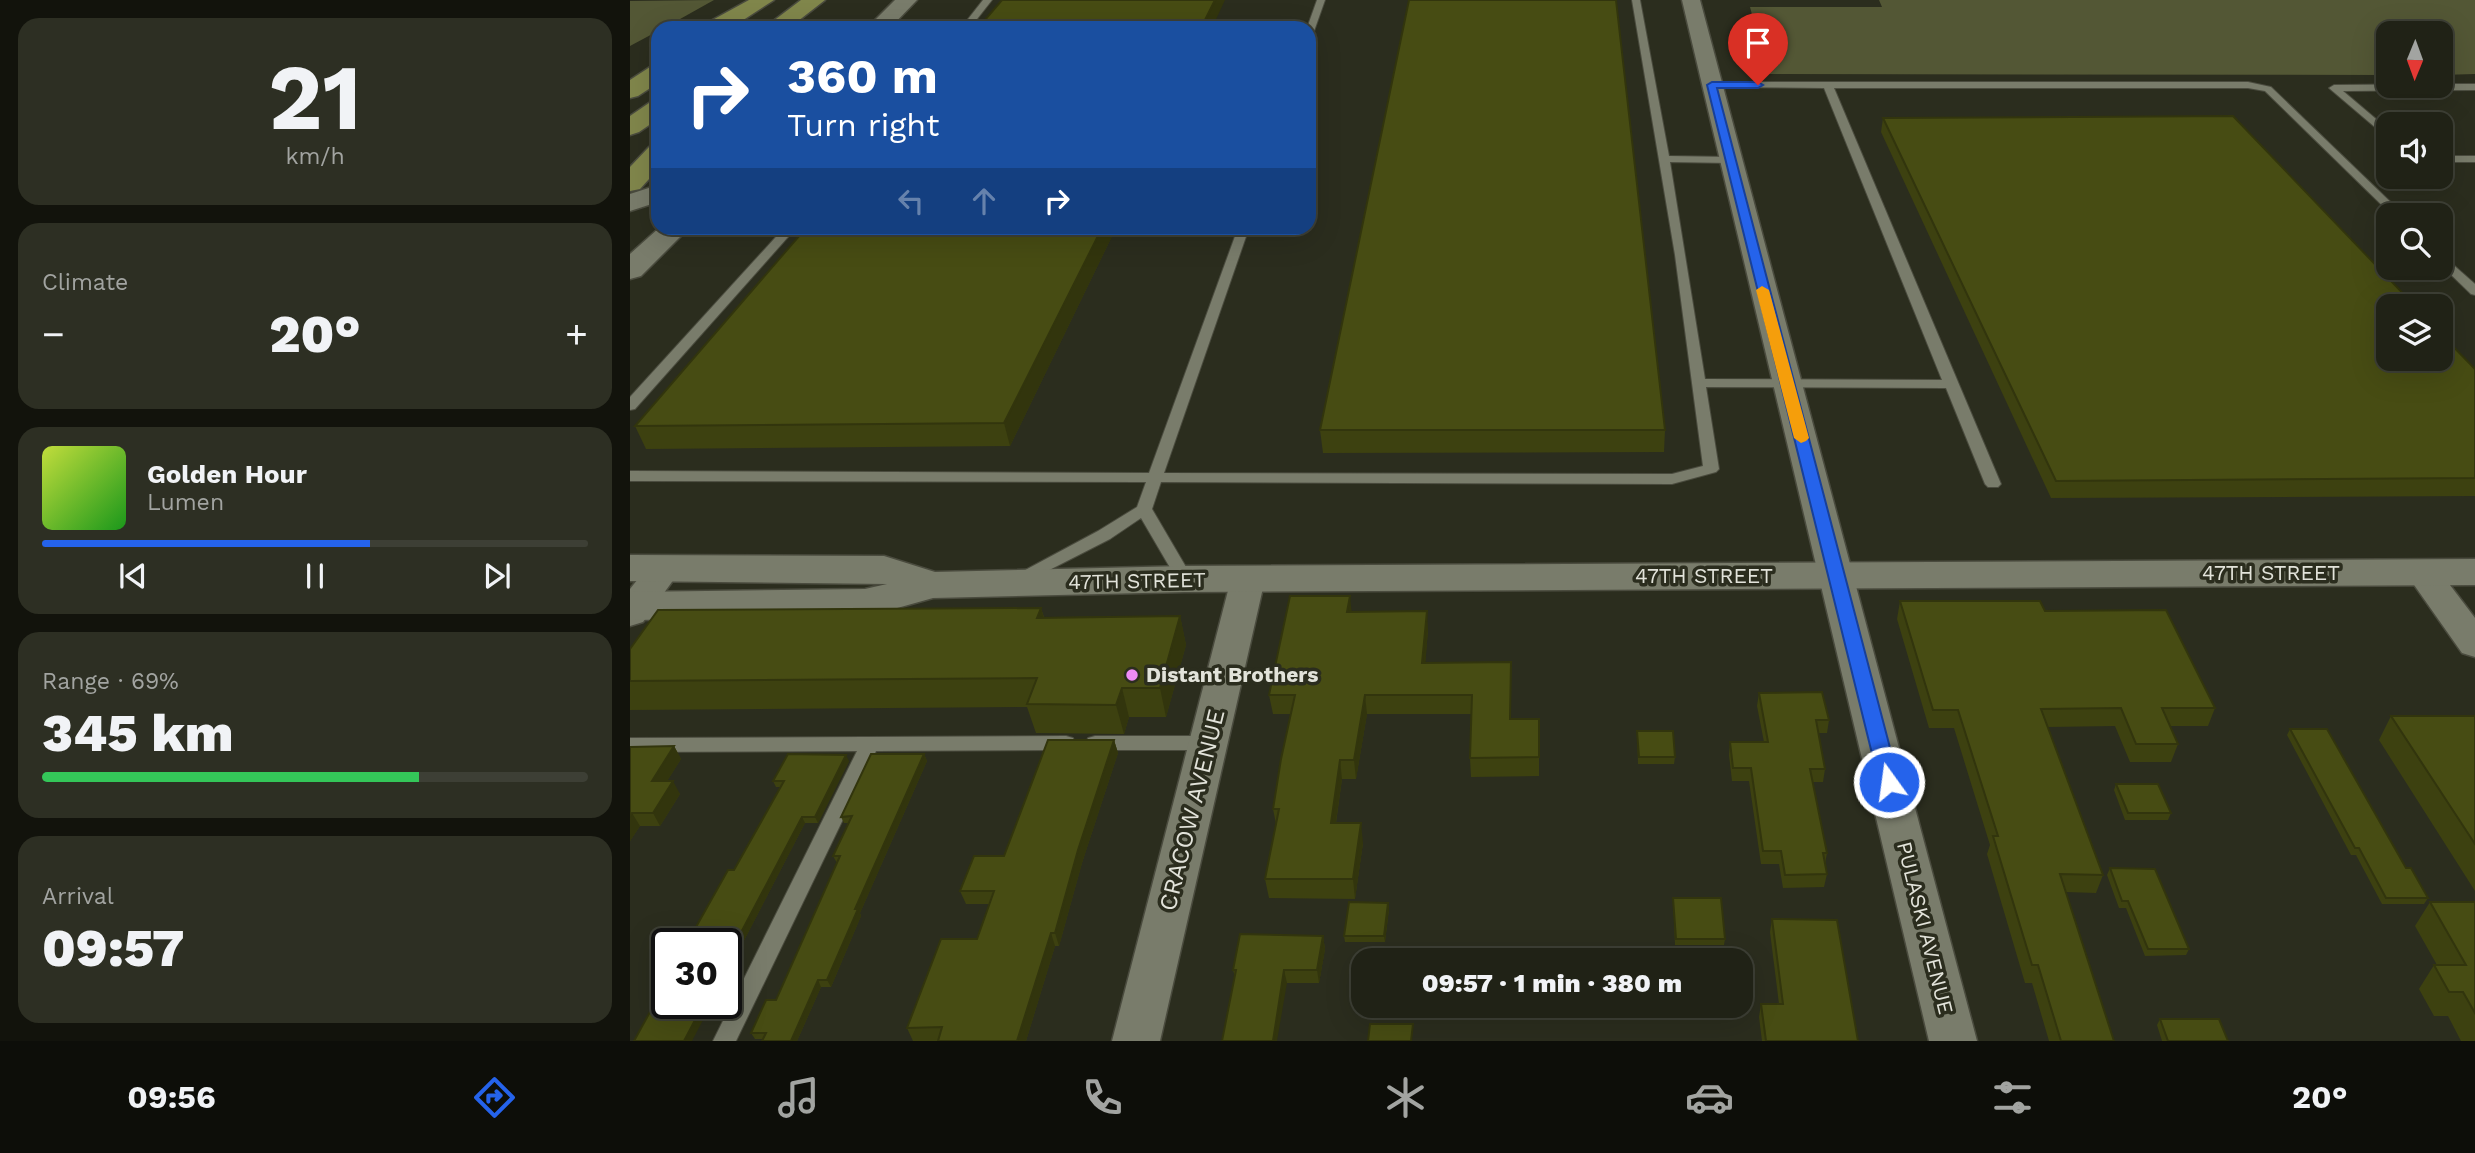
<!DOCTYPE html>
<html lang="en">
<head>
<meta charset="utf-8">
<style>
	:root { --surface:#202216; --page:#2d2f23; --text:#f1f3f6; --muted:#a2a4a1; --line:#3d3f35; --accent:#2563eb }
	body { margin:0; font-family:"Work Sans",sans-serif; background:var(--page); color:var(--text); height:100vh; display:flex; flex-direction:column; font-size:26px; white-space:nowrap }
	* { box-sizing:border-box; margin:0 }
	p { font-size:23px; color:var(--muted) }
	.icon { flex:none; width:38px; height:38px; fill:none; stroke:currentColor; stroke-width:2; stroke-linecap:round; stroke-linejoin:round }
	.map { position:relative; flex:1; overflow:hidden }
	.side { display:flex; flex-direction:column; gap:18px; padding:18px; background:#12130c; width:630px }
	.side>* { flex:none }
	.guide { position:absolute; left:21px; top:21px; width:665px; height:214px; border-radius:21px; box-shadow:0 7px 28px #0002,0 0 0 2px var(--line); background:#1a4fa0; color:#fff; overflow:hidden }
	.needle { width:46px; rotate:181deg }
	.fabs { position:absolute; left:1746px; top:21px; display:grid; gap:14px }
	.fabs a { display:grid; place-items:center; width:77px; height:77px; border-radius:14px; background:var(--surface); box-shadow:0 7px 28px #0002,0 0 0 2px var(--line); font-size:35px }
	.speed { position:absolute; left:21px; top:928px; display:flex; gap:14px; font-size:35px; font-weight:700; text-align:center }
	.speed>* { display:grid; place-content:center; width:91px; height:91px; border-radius:50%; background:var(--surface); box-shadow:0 7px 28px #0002,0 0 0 2px var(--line); line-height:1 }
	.speed .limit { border:4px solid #111; border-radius:10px; background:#fff; color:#111 }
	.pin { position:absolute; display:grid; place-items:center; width:60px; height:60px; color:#fff; margin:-72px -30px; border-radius:50% 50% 50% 0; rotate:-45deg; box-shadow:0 0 7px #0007 }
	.pin .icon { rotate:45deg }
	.me { position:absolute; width:77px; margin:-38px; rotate:346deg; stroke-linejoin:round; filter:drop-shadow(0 0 5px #0008) }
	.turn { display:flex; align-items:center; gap:24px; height:147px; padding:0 21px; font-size:32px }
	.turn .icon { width:91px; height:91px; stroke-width:2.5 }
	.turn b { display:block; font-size:49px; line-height:60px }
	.lanes { display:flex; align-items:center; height:66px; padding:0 21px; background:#0003; justify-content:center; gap:35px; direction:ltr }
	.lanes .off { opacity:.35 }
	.big { font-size:52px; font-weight:800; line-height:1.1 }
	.side .card { flex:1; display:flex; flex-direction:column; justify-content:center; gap:10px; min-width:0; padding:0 24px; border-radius:21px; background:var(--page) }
	.side .dial { align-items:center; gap:0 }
	.dial b { font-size:91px; line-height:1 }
	.song { display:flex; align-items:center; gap:21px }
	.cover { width:84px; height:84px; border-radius:10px; background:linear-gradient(135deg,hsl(70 70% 55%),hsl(120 70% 35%)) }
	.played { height:7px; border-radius:4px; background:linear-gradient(90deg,var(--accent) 60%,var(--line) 60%) }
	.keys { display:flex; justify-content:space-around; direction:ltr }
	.heat { display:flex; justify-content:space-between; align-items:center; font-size:38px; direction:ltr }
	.charge { height:10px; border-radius:5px; background:linear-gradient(90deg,#34c759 69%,var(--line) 0) }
	.trip { position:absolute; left:721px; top:948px; width:402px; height:70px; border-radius:21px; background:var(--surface); box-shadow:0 7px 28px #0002,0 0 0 2px var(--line); font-weight:800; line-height:70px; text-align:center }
	.tab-bar { display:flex; height:112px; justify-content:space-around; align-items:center; background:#0d0e09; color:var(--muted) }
	.tab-bar .icon { width:49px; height:49px }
	.tab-bar .current { color:var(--accent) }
	.tab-bar b { font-size:32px; color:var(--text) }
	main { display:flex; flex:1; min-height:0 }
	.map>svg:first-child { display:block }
	.green { fill:#535735 }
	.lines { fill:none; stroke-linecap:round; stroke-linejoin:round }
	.service-casing { stroke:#4a4b3e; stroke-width:2 }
	.minor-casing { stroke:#4a4b3e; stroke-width:3 }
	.tertiary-casing { stroke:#4a4b3e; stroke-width:3 }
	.secondary-casing { stroke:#4a4b3e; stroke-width:3 }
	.primary-casing { stroke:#4a4b3e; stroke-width:3 }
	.service { fill:#797c6b; fill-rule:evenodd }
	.minor { fill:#797c6b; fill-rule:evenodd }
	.tertiary { fill:#797c6b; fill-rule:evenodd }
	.secondary { fill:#797c6b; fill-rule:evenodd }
	.primary { fill:#80864b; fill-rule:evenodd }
	.wall { fill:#3d4110 }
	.shaded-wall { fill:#32350d }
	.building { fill:#474c13; stroke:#32350d; stroke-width:2 }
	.route { fill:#2563eb; stroke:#184099; stroke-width:2 }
	.slow { fill:#f59e0b }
	.poi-dot { fill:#ef8bf7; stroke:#2b2d1e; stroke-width:2.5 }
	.labels { text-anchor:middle; stroke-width:7; stroke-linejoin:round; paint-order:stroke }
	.street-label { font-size:21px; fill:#e2e3da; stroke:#2b2d1e }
	.poi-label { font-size:21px; font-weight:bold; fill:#e2e3da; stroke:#2b2d1e; text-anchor:start }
	.near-street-label { font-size:24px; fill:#e2e3da; stroke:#2b2d1e }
</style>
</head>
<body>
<main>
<section class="side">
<div class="card dial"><b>21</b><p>km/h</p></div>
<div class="card"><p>Climate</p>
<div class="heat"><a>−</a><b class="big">20°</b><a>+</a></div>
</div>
<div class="card">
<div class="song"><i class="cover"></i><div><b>Golden Hour</b><p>Lumen</p></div></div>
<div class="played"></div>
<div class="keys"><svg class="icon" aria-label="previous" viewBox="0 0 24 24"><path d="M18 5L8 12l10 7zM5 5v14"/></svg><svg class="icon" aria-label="pause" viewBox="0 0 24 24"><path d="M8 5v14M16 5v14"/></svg><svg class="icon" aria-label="next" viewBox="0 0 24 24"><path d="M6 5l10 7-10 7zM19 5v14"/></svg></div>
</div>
<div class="card"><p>Range · 69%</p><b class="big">345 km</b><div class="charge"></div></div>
<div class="card"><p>Arrival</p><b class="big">09:57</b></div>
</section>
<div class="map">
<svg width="1845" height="1041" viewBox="0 0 1845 1041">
	<rect width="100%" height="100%" fill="#2b2d1e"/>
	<g class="green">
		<polygon points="84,0 34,28 28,28 28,31 0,46 0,1"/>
		<polygon points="1249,0 1845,0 1845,74 1811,75 1811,33 1759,33 1759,75 1138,74 1120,7 1252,7"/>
	</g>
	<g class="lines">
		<defs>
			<g id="service">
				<polygon points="353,0 362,0 340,28 331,28"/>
				<polygon points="687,0 695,0 683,34 679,37 679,28 677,28"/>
				<polygon points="1002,0 1010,0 1039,156 1100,157 1105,160 1100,163 1040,162 1075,379 1312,380 1194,88 1079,87 1077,85 1082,82 1618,82 1641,87 1774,215 1762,215 1635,91 1618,88 1204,88 1371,484 1368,487 1358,487 1355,484 1316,388 1076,387 1089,469 1086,472 1042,484 531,482 522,509 563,579 561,583 549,583 511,518 480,539 390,585 384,584 382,580 384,576 468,531 507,507 516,482 0,481 0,471 519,473 608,228 619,228 534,473 1042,474 1073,466 1045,255"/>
				<polygon points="1811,84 1845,84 1845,90 1713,91 1759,130 1759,139 1699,88 1704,85"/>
				<rect x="1811" y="156" width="34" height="6"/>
				<polygon points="154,228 166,228 5,409 0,410 0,397"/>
				<polygon points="1811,254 1845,284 1845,295 1841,294 1811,265"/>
				<polygon points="436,736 443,738 445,743 443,748 436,750 246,751 106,1041 83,1041 227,751 0,752 0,738"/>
				<polygon points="465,736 578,736 585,738 587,743 585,748 578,750 465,750 458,748 456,743 458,738"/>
			</g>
			<g id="minor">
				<polygon points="1052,0 1070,0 1347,1041 1299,1041"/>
				<polygon points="35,557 47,560 52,568 13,622 0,626 0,589 23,560"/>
				<polygon points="1792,561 1804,564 1845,618 1845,657 1832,653 1775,572 1780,564"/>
				<polygon points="618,568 630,571 635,579 530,1041 482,1041 601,579 606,571"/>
			</g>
			<g id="tertiary">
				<polygon points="265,0 287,0 260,28 237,28"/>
				<polygon points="28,185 28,202 0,211 0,194"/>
				<polygon points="29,228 59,228 11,276 0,279 0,254"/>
			</g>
			<polygon id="secondary" points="0,555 254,556 305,572 555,566 1845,559 1845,585 555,592 303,598 235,617 0,620 0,592 235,589 257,584 0,581"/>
			<g id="primary">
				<polygon points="119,0 144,0 101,28 74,28 77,23"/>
				<polygon points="171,0 195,0 159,28 134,28"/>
				<polygon points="28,65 28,83 8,96 0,98 0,80 20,67"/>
				<polygon points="28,101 28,119 9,132 0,135 0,116 19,103"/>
				<polygon points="28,145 28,169 10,189 0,191 0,167 19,147"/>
			</g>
		</defs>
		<use href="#service" class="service-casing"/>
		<use href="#minor" class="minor-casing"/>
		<use href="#tertiary" class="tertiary-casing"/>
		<use href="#secondary" class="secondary-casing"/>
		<use href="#primary" class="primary-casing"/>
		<use href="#service" class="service"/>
		<use href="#minor" class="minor"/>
		<use href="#tertiary" class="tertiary"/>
		<use href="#secondary" class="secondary"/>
		<use href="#primary" class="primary"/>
	</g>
	<g class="wall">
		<polygon points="1253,118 1845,369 1845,496 1421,498 1251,132"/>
		<polygon points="176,228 486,228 380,446 16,449 5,426"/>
		<polygon points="690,430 1035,430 1034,452 693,453"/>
		<polygon points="1270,601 1415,611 1585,708 1578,726 1540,726 1548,744 1541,762 1500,762 1485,726 1418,727 1473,875 1466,893 1436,892 1484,1041 1419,1041 1402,983 1395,983 1357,854 1360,845 1324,728 1299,728 1267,619"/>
		<polygon points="411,608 414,617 550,616 556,645 536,717 499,717 494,734 406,733 397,707 0,710 0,649"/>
		<polygon points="722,612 798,630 795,663 881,681 881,719 909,719 909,776 841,777 840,758 841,714 737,714 726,779 712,779 706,823 733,843 725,899 639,898 635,879 646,824 643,809 661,714 643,714 639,695"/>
		<polygon points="1129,693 1199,720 1197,733 1188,733 1195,769 1193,782 1183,782 1197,853 1195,864 1197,874 1194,887 1153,888 1149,864 1131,864 1119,781 1102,781 1099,755 1100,742 1134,742 1127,706"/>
		<polygon points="1761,716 1845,716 1845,891 1749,740"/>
		<polygon points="1660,729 1776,868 1798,898 1794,904 1752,904 1726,855 1721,855 1657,735"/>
		<polygon points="1007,731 1045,757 1044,764 1008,764"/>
		<polygon points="484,740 488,753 452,863 429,946 425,946 396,1041 283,1041 277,1028 347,939 359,904 336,904 330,891 374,856"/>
		<polygon points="44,746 51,759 37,781 50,794 30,826 10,826 0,841 0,747"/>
		<polygon points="294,754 297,761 230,913 231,916 201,987 191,987 167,1041 132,1041 133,1039 125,1039 121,1033 146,1000 207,863 203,856 219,823 214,823 211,817"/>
		<polygon points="219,761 188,823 175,823 96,975 104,870 150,787 146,787 143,781"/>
		<polygon points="1486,784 1541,813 1538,820 1495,820 1484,790"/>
		<polygon points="1480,868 1559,949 1556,955 1515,956 1496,908 1489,908 1477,875"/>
		<polygon points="1043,898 1095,939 1094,945 1045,945"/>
		<polygon points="1800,902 1845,902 1845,1041 1831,1041 1818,1016 1804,1016 1789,989 1804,965 1807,965 1785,926"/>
		<polygon points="758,903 759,909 755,942 715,942 714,936"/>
		<polygon points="1142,919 1228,1041 1132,1041 1129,1017 1131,1004 1149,1004 1140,932"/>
		<polygon points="693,936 695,949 689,983 657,983 605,977 603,970"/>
		<polygon points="1530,1019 1598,1041 1532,1041 1527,1025"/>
	</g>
	<g class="shaded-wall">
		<polygon points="585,0 595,0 582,28 571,28"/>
		<polygon points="472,228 486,228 380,446 374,423"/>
		<polygon points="720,596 722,615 717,612"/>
		<polygon points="411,608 419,636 407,618"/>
		<polygon points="797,611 798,630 794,682 792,663"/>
		<polygon points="550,616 556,645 536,717 530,688"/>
		<polygon points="492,688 499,717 494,734 486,705"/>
		<polygon points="735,695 737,714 726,779 724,760"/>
		<polygon points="484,740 488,753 452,863 429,946 425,933 448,850"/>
		<polygon points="44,746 51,759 29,794 22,781"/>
		<polygon points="294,754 297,761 230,913 231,916 201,987 197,980 225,909"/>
		<polygon points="216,755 219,761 188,823 185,817"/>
		<polygon points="710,760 712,779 703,842 701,823"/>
		<polygon points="43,781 50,794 30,826 23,813"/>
		<polygon points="2,813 10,826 0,841 0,816"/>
		<polygon points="172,817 175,823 96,975 96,961"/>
		<polygon points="731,823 733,843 725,899 723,879"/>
		<polygon points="758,903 759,909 755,942 754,936"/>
		<polygon points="421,933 425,946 396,1041 387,1041"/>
		<polygon points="693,936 695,949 689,983 687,970"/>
		<polygon points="654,970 657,983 647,1041 643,1041"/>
		<polygon points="188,980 191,987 167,1041 161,1041"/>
		<polygon points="74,1003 82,1003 62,1041 54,1041"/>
	</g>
	<g class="building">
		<polygon points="372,0 585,0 571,28 348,28"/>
		<polygon points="779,0 986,0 1035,430 690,430"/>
		<polygon points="1603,116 1785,306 1759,306 1759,359 1811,359 1811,334 1845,369 1845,478 1426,481 1253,118"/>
		<polygon points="176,228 472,228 374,423 5,426"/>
		<polygon points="660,596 720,596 717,612 797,611 792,663 881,662 880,719 909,719 909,757 840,758 842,695 735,695 724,760 710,760 701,823 731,823 723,879 635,879 649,809 643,809 651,759 665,695 639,695"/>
		<polygon points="1270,601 1410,601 1415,611 1536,610 1585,708 1532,708 1548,744 1506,744 1491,708 1411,709 1473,875 1430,874 1484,1041 1431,1041 1408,965 1402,965 1363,836 1368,836 1328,710 1303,710"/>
		<polygon points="411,608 407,618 550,616 530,688 492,688 486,705 397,704 407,678 0,681 0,649 28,610"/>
		<polygon points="1192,692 1199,720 1186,720 1195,769 1180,769 1197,853 1193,853 1197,874 1155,875 1151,851 1133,851 1121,768 1103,768 1100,742 1138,742 1129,693"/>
		<polygon points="1761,716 1845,716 1845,844"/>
		<polygon points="1660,729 1697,729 1776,868 1781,868 1798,898 1756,898 1729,848 1725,848"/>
		<polygon points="1007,731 1043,731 1045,757 1009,757"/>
		<polygon points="418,740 484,740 448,850 425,933 421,933 387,1041 308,1041 312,1027 277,1028 311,939 347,939 364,891 330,891 344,856 374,856"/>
		<polygon points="44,746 22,781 43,781 23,813 2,813 0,816 0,747"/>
		<polygon points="158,754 216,755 185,817 172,817 96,961 96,943 57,943 98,870 104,870 154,781 143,781"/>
		<polygon points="241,754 294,754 225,909 228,909 197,980 188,980 161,1041 132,1041 136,1033 121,1033 136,1000 146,1000 210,856 203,856 222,816 211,817"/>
		<polygon points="1486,784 1528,784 1541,813 1498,813"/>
		<polygon points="1480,868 1525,869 1559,949 1518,949 1498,901 1492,901"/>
		<polygon points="1043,898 1091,898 1095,939 1046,939"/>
		<polygon points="719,902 758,903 754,936 714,936"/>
		<polygon points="1800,902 1845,902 1845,1013 1833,992 1819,992 1804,965 1836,965"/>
		<polygon points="1142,919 1207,920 1228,1041 1136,1041 1131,1004 1153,1004"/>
		<polygon points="610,934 693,936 687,970 654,970 643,1041 592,1041 606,970 603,970"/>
		<polygon points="37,981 37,1003 74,1003 54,1041 4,1041"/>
		<polygon points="1530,1019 1589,1019 1598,1041 1538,1041"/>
		<polygon points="740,1024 783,1024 781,1041 738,1041"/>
	</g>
	<polygon class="route" points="1082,82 1128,82 1133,85 1128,88 1087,88 1269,782 1266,788 1259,790 1252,788 1249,782 1077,85"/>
	<polygon class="slow" points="1132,286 1139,290 1179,438 1176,441 1171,443 1164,438 1126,290"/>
	<circle class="poi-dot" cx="502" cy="675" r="7"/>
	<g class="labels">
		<g class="street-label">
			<text x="1641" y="580">47TH STREET</text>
			<text x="1074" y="583">47TH STREET</text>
			<text transform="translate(507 581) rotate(-1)" y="7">47TH STREET</text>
			<text transform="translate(1295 928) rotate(76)" y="7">PULASKI AVENUE</text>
		</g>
		<g class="poi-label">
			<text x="516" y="682">Distant Brothers</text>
		</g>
		<g class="near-street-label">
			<text transform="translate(562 810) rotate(-76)" y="8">CRACOW AVENUE</text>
		</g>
	</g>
</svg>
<div class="fabs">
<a><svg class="needle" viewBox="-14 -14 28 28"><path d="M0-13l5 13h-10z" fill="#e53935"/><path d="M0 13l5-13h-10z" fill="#a2a4a1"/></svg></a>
<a><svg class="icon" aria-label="sound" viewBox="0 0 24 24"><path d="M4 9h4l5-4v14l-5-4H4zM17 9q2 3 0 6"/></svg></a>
<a><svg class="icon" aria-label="search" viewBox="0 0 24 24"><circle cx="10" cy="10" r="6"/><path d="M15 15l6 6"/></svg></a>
<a><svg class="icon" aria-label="layers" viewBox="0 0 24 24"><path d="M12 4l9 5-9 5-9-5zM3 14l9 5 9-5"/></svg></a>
</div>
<div class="speed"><div class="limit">30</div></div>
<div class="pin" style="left:1128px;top:85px;background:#d93025"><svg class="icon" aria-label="arrive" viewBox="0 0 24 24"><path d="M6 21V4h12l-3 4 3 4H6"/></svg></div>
<svg class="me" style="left:1259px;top:782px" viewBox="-20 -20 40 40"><circle r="17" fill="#2563eb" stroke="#fff" stroke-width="3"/><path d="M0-11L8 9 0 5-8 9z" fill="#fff"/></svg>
<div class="trip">09:57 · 1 min · 380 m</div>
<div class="guide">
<div class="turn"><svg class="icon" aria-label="right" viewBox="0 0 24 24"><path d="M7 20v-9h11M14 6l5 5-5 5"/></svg><div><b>360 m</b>Turn right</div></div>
<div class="lanes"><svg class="icon off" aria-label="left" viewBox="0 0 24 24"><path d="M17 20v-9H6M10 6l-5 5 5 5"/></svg><svg class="icon off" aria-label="ahead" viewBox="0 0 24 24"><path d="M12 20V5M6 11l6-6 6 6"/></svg><svg class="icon" aria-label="right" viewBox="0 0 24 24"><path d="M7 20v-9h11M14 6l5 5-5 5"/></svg></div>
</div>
</div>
</main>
<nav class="tab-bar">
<b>09:56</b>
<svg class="icon current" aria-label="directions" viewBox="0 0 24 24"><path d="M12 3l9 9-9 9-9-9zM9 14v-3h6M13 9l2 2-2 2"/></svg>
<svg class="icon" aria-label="music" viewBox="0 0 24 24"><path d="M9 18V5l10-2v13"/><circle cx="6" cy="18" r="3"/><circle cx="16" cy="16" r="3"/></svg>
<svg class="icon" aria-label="phone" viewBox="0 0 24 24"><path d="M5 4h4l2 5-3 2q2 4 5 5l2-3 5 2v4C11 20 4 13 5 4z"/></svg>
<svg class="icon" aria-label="climate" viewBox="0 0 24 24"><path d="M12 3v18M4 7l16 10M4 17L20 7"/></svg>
<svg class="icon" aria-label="car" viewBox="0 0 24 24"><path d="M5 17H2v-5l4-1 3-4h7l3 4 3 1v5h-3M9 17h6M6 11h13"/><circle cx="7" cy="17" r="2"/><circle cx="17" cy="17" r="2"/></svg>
<svg class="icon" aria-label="filters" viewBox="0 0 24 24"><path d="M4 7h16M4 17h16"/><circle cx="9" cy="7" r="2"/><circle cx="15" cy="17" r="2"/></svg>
<b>20°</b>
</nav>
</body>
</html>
